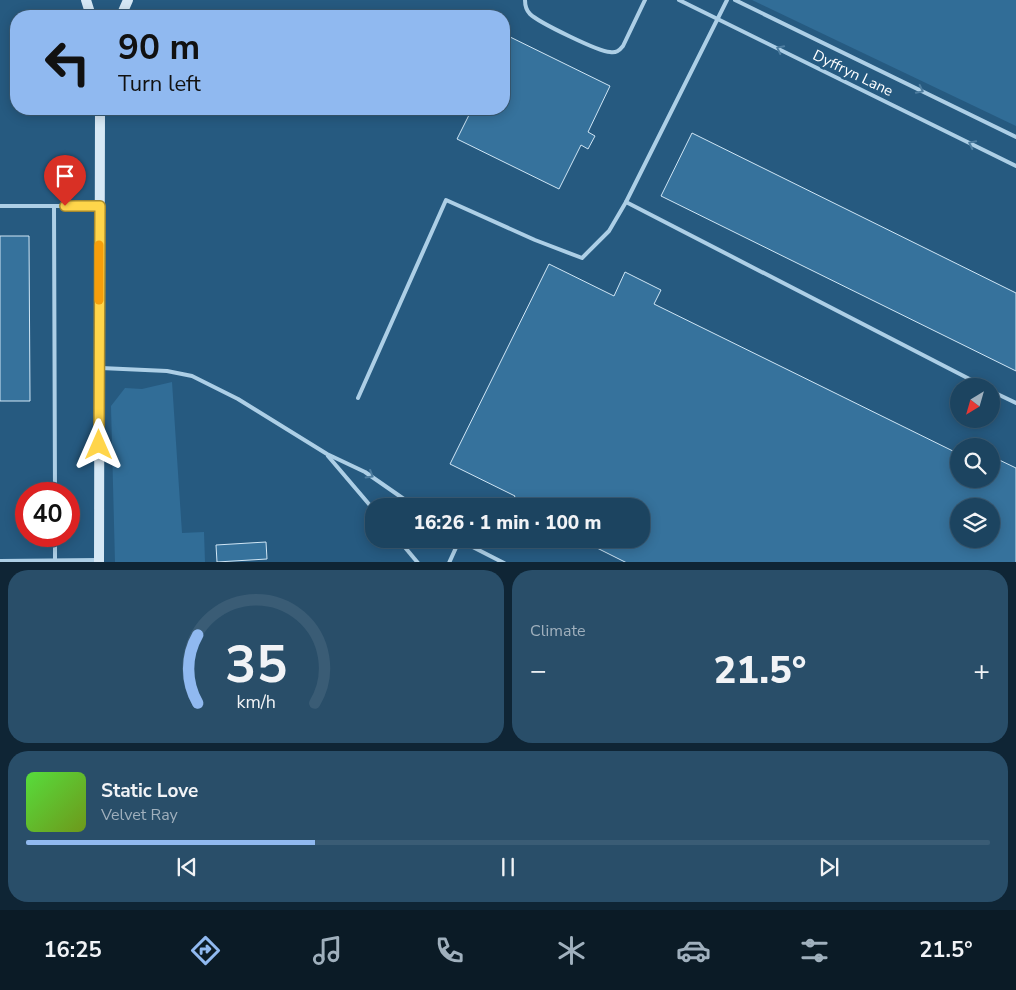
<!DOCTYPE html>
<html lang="en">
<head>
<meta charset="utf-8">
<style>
	:root { --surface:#1c4460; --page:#294e69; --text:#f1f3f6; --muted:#a0b0bd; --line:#3a5c75; --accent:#90b9f0 }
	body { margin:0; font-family:"Nunito Sans",sans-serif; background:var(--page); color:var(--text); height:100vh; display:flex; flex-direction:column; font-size:19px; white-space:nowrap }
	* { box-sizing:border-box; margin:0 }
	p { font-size:16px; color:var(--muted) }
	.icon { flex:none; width:28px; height:28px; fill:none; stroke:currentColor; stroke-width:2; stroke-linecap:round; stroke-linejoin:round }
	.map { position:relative; height:562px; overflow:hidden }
	.details { display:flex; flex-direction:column; gap:8px; padding:8px; background:#0f2535; flex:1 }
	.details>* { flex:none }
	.hud { position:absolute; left:10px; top:10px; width:500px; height:105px; border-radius:20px; box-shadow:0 2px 12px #0003,0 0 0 1px var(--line); background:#90b9f0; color:#111; overflow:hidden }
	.needle { width:32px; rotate:217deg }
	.buttons { position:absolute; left:950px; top:378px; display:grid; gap:10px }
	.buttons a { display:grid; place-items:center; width:50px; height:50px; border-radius:50%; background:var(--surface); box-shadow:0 2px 12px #0003,0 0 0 1px var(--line); font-size:25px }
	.speed { position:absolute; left:15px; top:482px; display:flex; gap:10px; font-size:25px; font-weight:700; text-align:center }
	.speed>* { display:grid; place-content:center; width:65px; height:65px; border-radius:50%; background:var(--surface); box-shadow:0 2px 12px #0003,0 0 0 1px var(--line); line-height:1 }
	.speed .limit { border:8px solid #d22; background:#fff; color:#111 }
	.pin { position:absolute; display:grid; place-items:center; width:42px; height:42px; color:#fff; margin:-51px -21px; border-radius:50% 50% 50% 0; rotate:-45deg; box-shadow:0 0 5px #0007 }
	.pin .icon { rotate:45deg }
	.me { position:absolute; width:55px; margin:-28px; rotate:0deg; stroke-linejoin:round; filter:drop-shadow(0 0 4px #0008) }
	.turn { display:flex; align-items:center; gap:18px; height:105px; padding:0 25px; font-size:22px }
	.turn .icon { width:65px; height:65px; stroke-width:2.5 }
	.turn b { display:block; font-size:35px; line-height:42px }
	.big { font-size:38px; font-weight:800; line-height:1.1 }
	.details .widget { flex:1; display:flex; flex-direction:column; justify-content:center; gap:8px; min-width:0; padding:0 18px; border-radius:20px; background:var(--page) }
	.details .dial { align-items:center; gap:0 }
	.dial svg { height:130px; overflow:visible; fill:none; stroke:var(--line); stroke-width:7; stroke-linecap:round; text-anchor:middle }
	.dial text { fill:var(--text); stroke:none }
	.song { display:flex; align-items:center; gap:15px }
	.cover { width:60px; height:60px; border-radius:8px; background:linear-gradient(135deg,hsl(110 70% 55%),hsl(80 70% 35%)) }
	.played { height:5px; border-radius:2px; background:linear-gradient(90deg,var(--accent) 30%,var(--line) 30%) }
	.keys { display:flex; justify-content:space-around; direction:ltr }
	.heat { display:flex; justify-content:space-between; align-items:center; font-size:28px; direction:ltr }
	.details .tiles { flex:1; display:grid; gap:8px; grid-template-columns:1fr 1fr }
	.widget:last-child { grid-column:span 2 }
	.trip { position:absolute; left:365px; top:498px; width:285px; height:50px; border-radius:20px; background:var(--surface); box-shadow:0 2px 12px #0003,0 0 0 1px var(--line); font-weight:800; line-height:50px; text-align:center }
	.tab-bar { display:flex; height:80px; justify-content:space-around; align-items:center; background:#0b1b26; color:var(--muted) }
	.tab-bar .icon { width:35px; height:35px }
	.tab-bar .current { color:var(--accent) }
	.tab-bar b { font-size:22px; color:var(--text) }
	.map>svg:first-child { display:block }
	.green { fill:#316d97 }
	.building { fill:#36729c; stroke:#d0e6f5; fill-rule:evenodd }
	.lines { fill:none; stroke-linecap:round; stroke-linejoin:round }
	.lane { stroke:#adcfe6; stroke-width:4 }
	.secondary { stroke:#d6e8f5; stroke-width:10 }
	.oneway { stroke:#4e7d9f }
	.route-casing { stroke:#a68a30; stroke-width:12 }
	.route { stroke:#ffd54a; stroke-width:9 }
	.slow { stroke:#f59e0b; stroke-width:9 }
	.labels { text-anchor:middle; stroke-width:5; stroke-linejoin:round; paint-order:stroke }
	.street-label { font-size:15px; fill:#fff; stroke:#265a80 }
</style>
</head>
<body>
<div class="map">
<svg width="1016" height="563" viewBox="0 0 1016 563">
	<rect width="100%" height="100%" fill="#265a80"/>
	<g class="green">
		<polygon points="752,0 1016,0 1016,126"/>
		<polygon points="172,382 182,533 204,532 205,562 115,562 111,406 125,388 142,389"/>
	</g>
	<g class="building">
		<polygon points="504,34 610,86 588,132 595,136 588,149 581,145 559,189 457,139 472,109 504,109"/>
		<polygon points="692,133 1016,293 1016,371 661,196"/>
		<polygon points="0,236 29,236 30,401 0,401"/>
		<path d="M549,264L614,296L625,272L661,290L654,304L959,454V479H991V456L1016,468V563H627L579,539H641V506H510L515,496L450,464ZM959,506H991V539H959Z"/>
		<polygon points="266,542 267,559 217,562 216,545"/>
	</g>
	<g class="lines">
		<g class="lane">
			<path d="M525,0C525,6 526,10 530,14C538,22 599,52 610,52C616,53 619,51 623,46L645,0"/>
			<polyline points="679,0 1016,166"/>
			<polyline points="727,0 626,202 983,386"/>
			<polyline points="735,0 1016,137"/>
			<polyline points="0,206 100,206"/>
			<polyline points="54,206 55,494"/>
			<polyline points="101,368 167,371 192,376 238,399 327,454 365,472 414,506"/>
			<polyline points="991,391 1016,403"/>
			<polyline points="358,398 446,200 535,240 582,258 609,231 626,202"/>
			<polyline points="328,456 374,510"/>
			<polyline points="55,536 55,563"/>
			<polyline points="398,539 418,563"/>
			<polyline points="457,539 504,563"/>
			<polyline points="0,561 98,560"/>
			<polyline points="449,563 459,541"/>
		</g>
		<g class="secondary">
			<polyline points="86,0 91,16"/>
			<polyline points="121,16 128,0"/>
			<polyline points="99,563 100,109"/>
		</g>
	</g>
	<defs><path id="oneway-chevron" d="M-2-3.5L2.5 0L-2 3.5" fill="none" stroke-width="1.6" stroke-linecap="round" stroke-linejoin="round" transform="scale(1.25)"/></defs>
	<g class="oneway">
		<use href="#oneway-chevron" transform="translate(780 49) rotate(-154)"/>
		<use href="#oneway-chevron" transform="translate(920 90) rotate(26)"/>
		<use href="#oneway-chevron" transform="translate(972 144) rotate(-154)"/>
		<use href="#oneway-chevron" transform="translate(370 475) rotate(31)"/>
	</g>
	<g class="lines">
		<defs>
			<polyline id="route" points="65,206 100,206 99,445"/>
		</defs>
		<use href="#route" class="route-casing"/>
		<use href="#route" class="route"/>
		<polyline class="slow" points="99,300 99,245"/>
	</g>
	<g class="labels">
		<g class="street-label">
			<text transform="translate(853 73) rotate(26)" y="5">Dyffryn Lane</text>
		</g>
	</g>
</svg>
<div class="buttons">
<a><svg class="needle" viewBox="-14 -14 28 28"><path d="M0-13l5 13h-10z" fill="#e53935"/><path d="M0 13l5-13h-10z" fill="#a0b0bd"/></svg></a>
<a><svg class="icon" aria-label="search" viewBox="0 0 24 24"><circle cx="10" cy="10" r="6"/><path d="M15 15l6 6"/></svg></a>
<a><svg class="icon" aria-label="layers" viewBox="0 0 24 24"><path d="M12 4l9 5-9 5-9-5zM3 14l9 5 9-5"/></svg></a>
</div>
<div class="speed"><div class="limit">40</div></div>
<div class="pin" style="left:65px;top:206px;background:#d93025"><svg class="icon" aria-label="arrive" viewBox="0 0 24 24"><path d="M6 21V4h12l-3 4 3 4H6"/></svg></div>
<svg class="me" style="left:99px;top:445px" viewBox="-20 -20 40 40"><path d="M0-17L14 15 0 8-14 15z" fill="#ffd54a" stroke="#fff" stroke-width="4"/></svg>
<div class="trip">16:26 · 1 min · 100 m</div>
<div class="hud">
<div class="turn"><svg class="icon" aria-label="left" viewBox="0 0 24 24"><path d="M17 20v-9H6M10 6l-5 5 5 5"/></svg><div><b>90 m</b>Turn left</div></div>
</div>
</div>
<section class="details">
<div class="tiles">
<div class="widget dial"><svg viewBox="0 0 100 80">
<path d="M14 69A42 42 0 1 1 86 69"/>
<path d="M14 69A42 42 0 0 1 14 27" stroke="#90b9f0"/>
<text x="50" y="56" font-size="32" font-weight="700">35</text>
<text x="50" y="72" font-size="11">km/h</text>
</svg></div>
<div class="widget"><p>Climate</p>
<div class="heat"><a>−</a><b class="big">21.5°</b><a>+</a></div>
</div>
<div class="widget">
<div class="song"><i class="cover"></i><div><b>Static Love</b><p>Velvet Ray</p></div></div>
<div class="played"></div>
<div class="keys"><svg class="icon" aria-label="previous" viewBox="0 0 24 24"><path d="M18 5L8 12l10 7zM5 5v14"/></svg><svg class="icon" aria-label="pause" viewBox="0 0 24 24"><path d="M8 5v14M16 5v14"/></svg><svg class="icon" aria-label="next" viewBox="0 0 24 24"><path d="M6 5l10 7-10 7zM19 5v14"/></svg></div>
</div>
</div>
</section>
<nav class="tab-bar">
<b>16:25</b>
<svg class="icon current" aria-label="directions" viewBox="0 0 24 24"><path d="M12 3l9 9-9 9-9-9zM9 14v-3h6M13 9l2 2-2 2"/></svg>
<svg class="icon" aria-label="music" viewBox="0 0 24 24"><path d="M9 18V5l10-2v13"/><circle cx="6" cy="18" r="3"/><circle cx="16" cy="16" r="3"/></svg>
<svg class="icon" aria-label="phone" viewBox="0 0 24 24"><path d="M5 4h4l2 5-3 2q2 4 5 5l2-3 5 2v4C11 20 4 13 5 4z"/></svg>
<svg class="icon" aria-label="climate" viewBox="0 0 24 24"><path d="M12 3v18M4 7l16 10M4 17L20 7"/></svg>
<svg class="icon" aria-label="car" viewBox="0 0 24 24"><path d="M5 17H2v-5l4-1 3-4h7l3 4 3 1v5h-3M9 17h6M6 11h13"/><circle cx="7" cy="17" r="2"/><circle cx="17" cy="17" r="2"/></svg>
<svg class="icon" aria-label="filters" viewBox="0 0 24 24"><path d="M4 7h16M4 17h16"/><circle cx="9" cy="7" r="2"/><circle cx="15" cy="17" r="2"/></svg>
<b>21.5°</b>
</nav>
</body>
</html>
